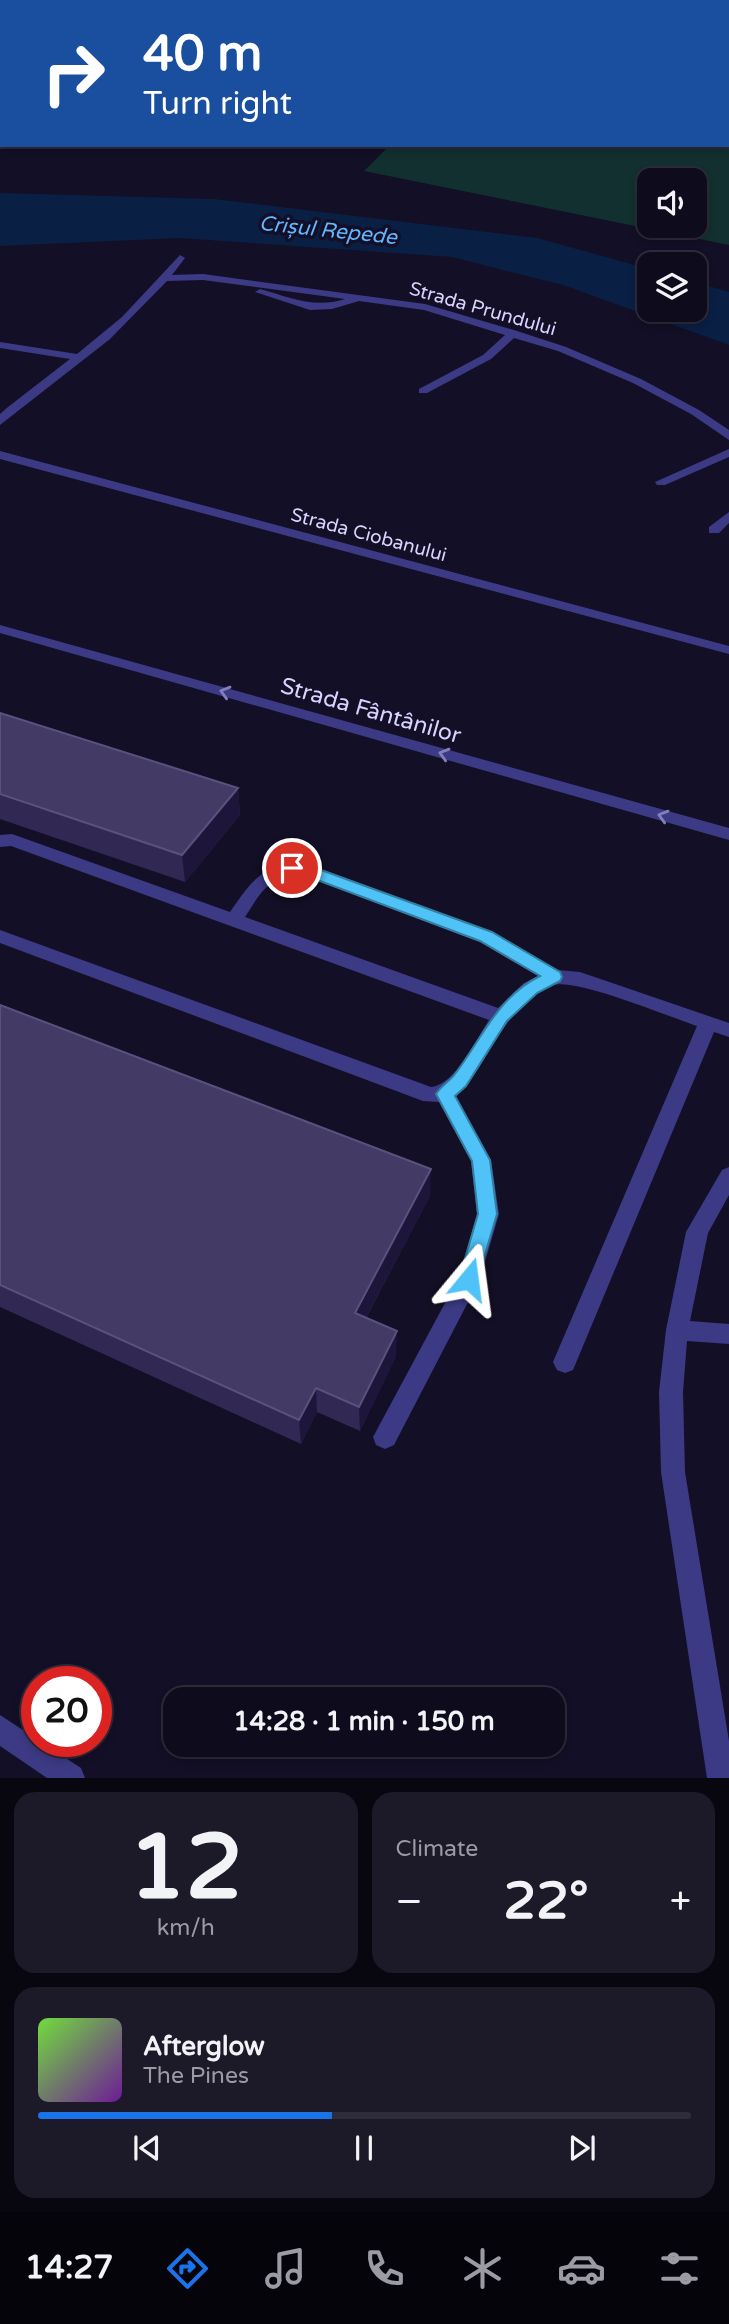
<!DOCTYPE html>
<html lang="en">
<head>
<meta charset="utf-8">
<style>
	:root { --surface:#0e0b1c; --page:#1c1929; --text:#f1f3f6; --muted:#9b9ba3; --line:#2e2b3b; --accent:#1a73e8 }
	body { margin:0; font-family:"Varela Round",sans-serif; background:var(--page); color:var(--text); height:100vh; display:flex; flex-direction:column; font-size:26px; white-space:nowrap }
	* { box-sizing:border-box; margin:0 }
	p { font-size:23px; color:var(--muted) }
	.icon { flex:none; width:38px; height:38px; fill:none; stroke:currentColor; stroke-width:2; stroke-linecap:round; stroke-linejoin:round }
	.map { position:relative; height:1778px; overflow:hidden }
	.side { display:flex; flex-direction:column; gap:14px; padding:14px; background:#08060f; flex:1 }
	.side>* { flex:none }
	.guide { position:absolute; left:0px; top:0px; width:730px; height:147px; box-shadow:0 4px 10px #0003,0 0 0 2px var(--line); background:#1a4fa0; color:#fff; overflow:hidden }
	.controls { position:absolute; left:637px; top:168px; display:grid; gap:14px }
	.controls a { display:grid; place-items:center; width:70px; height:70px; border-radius:14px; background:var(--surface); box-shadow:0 4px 10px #0003,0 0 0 2px var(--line); font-size:35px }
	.speed { position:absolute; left:21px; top:1666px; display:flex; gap:14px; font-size:35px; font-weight:700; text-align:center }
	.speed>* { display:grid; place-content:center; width:91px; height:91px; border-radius:50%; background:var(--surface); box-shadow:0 4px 10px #0003,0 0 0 2px var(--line); line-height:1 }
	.speed .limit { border:10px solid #d22; background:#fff; color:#111 }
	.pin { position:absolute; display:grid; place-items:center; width:60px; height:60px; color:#fff; margin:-30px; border:4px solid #fff; border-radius:50%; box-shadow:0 2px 7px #0007 }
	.me { position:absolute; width:77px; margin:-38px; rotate:16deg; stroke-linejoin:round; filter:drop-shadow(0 0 5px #0008) }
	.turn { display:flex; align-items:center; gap:24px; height:147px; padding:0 28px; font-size:32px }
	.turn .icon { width:91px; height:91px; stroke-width:2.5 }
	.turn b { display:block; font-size:49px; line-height:60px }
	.big { font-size:52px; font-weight:800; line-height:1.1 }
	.side .widget { flex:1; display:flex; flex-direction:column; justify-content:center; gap:10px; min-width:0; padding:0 24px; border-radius:21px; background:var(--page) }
	.side .dial { align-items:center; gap:0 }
	.dial b { font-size:91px; line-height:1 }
	.song { display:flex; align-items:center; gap:21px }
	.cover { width:84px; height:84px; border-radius:10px; background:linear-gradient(135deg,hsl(100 70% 55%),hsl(280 70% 35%)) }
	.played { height:7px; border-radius:4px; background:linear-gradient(90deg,var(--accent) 45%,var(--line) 45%) }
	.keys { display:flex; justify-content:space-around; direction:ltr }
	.heat { display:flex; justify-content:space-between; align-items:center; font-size:38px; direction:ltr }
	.side .tiles { flex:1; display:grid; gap:14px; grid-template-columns:1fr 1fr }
	.widget:last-child { grid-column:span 2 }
	.trip { position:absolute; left:163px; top:1687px; width:402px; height:70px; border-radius:21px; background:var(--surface); box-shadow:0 4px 10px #0003,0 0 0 2px var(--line); font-weight:800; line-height:70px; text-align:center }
	.menu { display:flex; height:112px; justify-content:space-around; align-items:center; background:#06040b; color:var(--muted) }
	.menu .icon { width:49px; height:49px }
	.menu .active { color:var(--accent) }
	.menu b { font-size:32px; color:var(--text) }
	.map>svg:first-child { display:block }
	.green { fill:#12302f; fill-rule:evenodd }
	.water { fill:#0a1f44 }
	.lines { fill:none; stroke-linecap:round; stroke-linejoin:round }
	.minor { fill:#3d3a85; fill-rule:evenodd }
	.wall { fill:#312854 }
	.shaded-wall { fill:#1d163a }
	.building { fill:#433a66; stroke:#5a527e; stroke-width:2 }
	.oneway { stroke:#837fbc }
	.route { fill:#4fc3f7; stroke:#337fa1; stroke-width:2 }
	.labels { text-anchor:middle; stroke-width:7; stroke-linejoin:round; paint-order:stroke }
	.far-street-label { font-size:19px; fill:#d9d4ff; stroke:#130f26 }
	.far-water-label { font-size:21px; font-style:italic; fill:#62b6ff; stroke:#130f26 }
	.street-label { font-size:23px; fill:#d9d4ff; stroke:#130f26 }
</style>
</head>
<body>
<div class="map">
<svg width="729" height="1778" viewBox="0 0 729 1778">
	<rect width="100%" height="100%" fill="#130f26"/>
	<path class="green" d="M647,0H729V245L364,171L390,145H728V2H644ZM649,180H695V226H649Z"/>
	<polygon class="water" points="0,193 214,199 537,238 649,269 649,310 695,310 695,282 729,292 729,345 563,285 452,257 179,238 0,246"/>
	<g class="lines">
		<g class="minor">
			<polygon points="525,0 534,0 523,2"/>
			<polygon points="545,0 558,2 547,2"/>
			<rect x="0" y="74" width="2" height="4"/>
			<path d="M180,255L185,258L172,275L203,274L425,304L517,331L566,347L641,379L699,410L729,430V440L691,414L633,383L558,351L514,338L491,359L427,393H419V389L483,355L505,335L424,310L359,301L332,309L310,310L255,292L260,289C289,297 314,309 345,299L203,280L167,281L110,339L0,425V414L8,407L70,359L0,348V342L77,354L122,317Z"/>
			<polygon points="729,449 729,457 665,485 657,485 655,482"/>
			<polygon points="0,451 729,646 729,654 0,459"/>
			<polygon points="729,512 729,523 719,533 709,533 709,527"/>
			<polygon points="0,625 729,828 729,840 0,633"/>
			<path d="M12,834L230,912C256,874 267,860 316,867L492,932L558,970L580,972L729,1023V1037L714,1032L573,1370L565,1373L557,1370L553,1362L697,1026C670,1017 576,978 554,985C536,991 520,1008 508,1022C489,1045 479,1076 456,1096L491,1160L499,1214L480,1279L394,1445L385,1449L376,1445L373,1437L459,1277L477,1214L471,1161L439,1102L423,1101L0,943V930L431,1087C455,1085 476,1040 489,1020L11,846L0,847V835ZM299,876L313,879L480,942L538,976L524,983L498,1008L245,917C260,894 268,876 299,876Z"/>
			<polygon points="729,1167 729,1195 708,1233 690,1321 729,1324 729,1344 687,1341 683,1392 685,1472 729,1741 729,1778 707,1778 661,1472 659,1392 666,1330 686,1232 722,1170"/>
			<polygon points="0,1715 81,1768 85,1778 47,1778 0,1746"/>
		</g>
	</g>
	<g class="wall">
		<polygon points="0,713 238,788 240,815 185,882 0,819"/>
		<polygon points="0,1005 430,1196 366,1318 396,1356 360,1431 317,1412 301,1444 0,1307"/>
	</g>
	<g class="shaded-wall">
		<polygon points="238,788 240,815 185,882 182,855"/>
		<polygon points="431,1169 430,1196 355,1338 355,1313"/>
		<polygon points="397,1331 396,1356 360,1431 359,1407"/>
		<polygon points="316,1388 317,1412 301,1444 299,1420"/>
	</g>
	<g class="building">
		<polygon points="2,21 2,46 0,46 0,22"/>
		<polygon points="0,713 238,788 182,855 0,794"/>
		<polygon points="0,1005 431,1169 355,1313 397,1331 359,1407 316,1388 299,1420 0,1285"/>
	</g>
	<defs><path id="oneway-chevron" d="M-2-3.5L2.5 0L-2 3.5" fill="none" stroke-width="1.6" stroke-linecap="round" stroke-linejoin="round" transform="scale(1.75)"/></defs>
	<g class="oneway">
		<use href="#oneway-chevron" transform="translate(225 692) rotate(-164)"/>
		<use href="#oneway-chevron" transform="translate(444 754) rotate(-164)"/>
		<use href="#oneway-chevron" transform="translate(663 816) rotate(-164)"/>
	</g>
	<path class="route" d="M292,863L321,870L492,932L560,972L562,977L560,981L537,993L507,1021L466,1086L455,1096L490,1160L497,1214L476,1285L469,1288L462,1285L459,1279L478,1214L475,1187L472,1161L436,1094C441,1086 449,1082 455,1074C482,1039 497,997 540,976L480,941L312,878L287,872L284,868Z"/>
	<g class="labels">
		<g class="far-street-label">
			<text transform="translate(483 308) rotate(16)" y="7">Strada Prundului</text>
			<text transform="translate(369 534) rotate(15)" y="7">Strada Ciobanului</text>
		</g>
		<g class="far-water-label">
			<text transform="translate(328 230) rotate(6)" y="7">Crișul Repede</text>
		</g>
		<g class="street-label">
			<text transform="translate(371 710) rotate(16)" y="8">Strada Fântânilor</text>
		</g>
	</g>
</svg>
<div class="controls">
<a><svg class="icon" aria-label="sound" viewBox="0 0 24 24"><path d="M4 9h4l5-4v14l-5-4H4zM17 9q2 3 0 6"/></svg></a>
<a><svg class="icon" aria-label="layers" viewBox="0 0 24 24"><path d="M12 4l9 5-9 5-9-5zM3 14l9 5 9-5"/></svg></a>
</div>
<div class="speed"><div class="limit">20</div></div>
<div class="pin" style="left:292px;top:868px;background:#d93025"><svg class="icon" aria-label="arrive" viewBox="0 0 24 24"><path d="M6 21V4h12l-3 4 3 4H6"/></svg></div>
<svg class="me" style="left:469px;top:1279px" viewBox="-20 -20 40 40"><path d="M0-17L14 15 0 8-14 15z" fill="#4fc3f7" stroke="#fff" stroke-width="4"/></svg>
<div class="trip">14:28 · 1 min · 150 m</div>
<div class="guide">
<div class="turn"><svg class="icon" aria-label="right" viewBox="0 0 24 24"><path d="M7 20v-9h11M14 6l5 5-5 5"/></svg><div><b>40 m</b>Turn right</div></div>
</div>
</div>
<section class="side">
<div class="tiles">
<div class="widget dial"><b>12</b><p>km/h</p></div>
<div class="widget"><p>Climate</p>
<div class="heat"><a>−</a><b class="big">22°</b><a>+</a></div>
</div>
<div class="widget">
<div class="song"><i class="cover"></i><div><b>Afterglow</b><p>The Pines</p></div></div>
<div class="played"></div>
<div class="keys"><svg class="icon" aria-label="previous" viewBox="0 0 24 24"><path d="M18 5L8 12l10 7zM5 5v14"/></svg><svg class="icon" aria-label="pause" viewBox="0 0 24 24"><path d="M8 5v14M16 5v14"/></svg><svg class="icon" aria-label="next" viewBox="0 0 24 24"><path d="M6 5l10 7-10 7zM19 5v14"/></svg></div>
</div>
</div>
</section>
<nav class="menu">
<b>14:27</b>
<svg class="icon active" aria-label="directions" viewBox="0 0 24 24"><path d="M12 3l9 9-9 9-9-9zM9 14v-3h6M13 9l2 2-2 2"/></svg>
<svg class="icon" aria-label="music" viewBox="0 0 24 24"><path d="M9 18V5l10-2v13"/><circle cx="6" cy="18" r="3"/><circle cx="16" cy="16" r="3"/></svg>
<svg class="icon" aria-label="phone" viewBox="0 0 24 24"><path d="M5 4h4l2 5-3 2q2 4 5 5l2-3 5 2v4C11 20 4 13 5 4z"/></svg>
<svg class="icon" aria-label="climate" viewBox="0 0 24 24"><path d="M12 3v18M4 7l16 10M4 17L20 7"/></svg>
<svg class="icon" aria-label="car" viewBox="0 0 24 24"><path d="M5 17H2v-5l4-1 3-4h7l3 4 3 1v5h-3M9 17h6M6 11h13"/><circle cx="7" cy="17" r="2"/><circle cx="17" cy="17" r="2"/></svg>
<svg class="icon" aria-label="filters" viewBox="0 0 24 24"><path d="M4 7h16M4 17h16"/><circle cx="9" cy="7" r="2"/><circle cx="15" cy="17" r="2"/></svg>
</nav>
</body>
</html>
